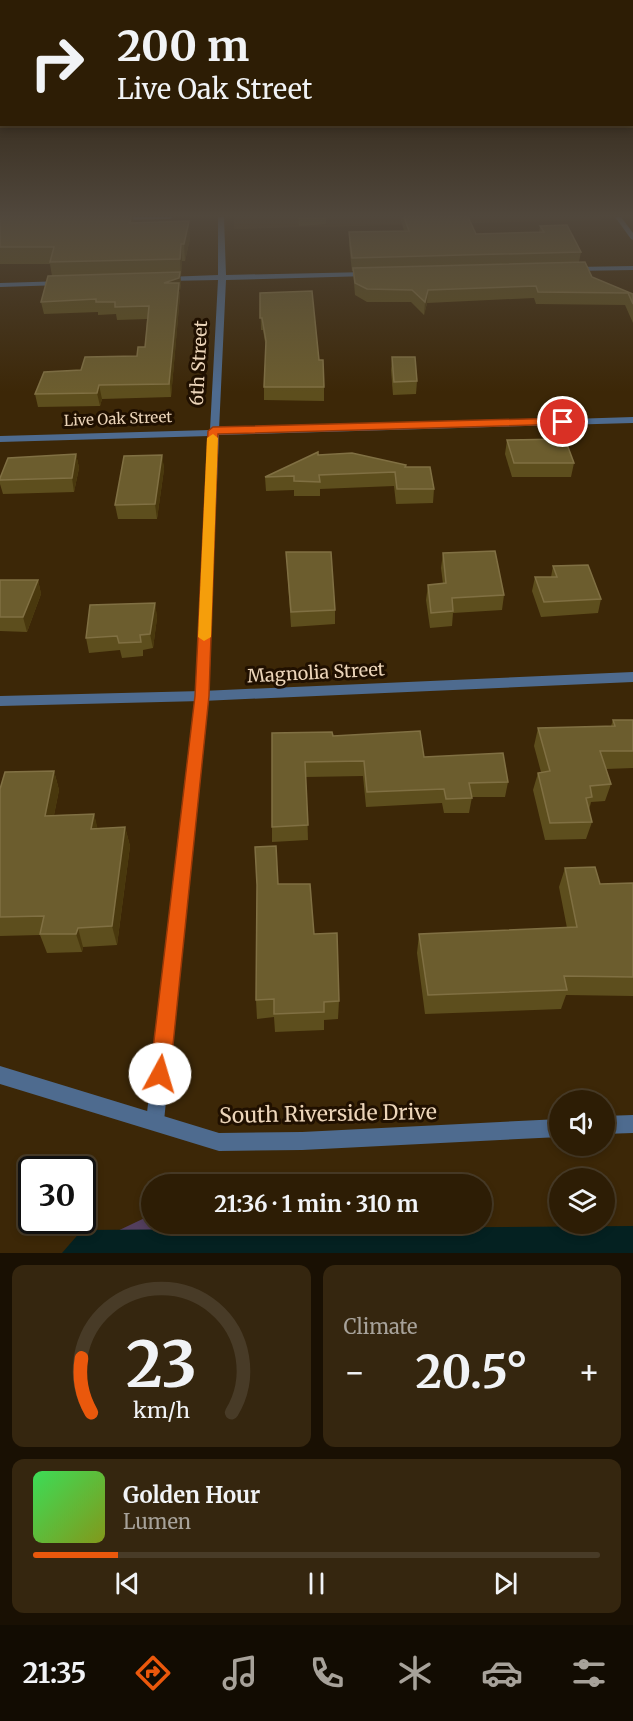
<!DOCTYPE html>
<html lang="en">
<head>
<meta charset="utf-8">
<style>
	:root { --surface:#2d1d05; --page:#35260f; --text:#f1f3f6; --muted:#a7a29a; --line:#483b27; --accent:#ea580c }
	body { margin:0; font-family:Merriweather,serif; background:var(--page); color:var(--text); height:100vh; display:flex; flex-direction:column; font-size:22px; white-space:nowrap }
	* { box-sizing:border-box; margin:0 }
	p { font-size:20px; color:var(--muted) }
	.icon { flex:none; width:33px; height:33px; fill:none; stroke:currentColor; stroke-width:2; stroke-linecap:round; stroke-linejoin:round }
	.map { position:relative; height:1253px; overflow:hidden }
	.drawer { display:flex; flex-direction:column; gap:12px; padding:12px; background:#191003; flex:1 }
	.drawer>* { flex:none }
	.top-card { position:absolute; left:0px; top:0px; width:633px; height:126px; box-shadow:0 3px 9px #0003,0 0 0 2px var(--line); background:#2d1d05; color:var(--text); overflow:hidden }
	.tools { position:absolute; left:549px; top:1090px; display:grid; gap:12px }
	.tools a { display:grid; place-items:center; width:66px; height:66px; border-radius:50%; background:var(--surface); box-shadow:0 3px 9px #0003,0 0 0 2px var(--line); font-size:30px }
	.speed { position:absolute; left:18px; top:1156px; display:flex; gap:12px; font-size:30px; font-weight:700; text-align:center }
	.speed>* { display:grid; place-content:center; width:78px; height:78px; border-radius:50%; background:var(--surface); box-shadow:0 3px 9px #0003,0 0 0 2px var(--line); line-height:1 }
	.speed .limit { border:3px solid #111; border-radius:9px; background:#fff; color:#111 }
	.pin { position:absolute; display:grid; place-items:center; width:51px; height:51px; color:#fff; margin:-26px; border:3px solid #fff; border-radius:50%; box-shadow:0 2px 6px #0007 }
	.me { position:absolute; width:66px; margin:-33px; rotate:6deg; stroke-linejoin:round; filter:drop-shadow(0 0 4px #0008) }
	.turn { display:flex; align-items:center; gap:21px; height:126px; padding:0 18px; font-size:27px }
	.turn .icon { width:78px; height:78px; stroke-width:2.5 }
	.turn b { display:block; font-size:42px; line-height:51px }
	.big { font-size:45px; font-weight:700; line-height:1.1 }
	.drawer .card { flex:1; display:flex; flex-direction:column; justify-content:center; gap:9px; min-width:0; padding:0 21px; border-radius:12px; background:var(--page) }
	.drawer .dial { align-items:center; gap:0 }
	.dial svg { height:156px; overflow:visible; fill:none; stroke:var(--line); stroke-width:7; stroke-linecap:round; text-anchor:middle }
	.dial text { fill:var(--text); stroke:none }
	.song { display:flex; align-items:center; gap:18px }
	.cover { width:72px; height:72px; border-radius:9px; background:linear-gradient(135deg,hsl(130 70% 55%),hsl(70 70% 35%)) }
	.played { height:6px; border-radius:3px; background:linear-gradient(90deg,var(--accent) 15%,var(--line) 15%) }
	.keys { display:flex; justify-content:space-around; direction:ltr }
	.heat { display:flex; justify-content:space-between; align-items:center; font-size:33px; direction:ltr }
	.drawer .tiles { flex:1; display:grid; gap:12px; grid-template-columns:1fr 1fr }
	.card:last-child { grid-column:span 2 }
	.trip { position:absolute; left:141px; top:1174px; width:351px; height:60px; border-radius:30px; background:var(--surface); box-shadow:0 3px 9px #0003,0 0 0 2px var(--line); font-weight:700; line-height:60px; text-align:center }
	.menu { display:flex; height:96px; justify-content:space-around; align-items:center; background:#120c02; color:var(--muted) }
	.menu .icon { width:42px; height:42px }
	.menu .current { color:var(--accent) }
	.menu b { font-size:27px; color:var(--text) }
	.map>svg:first-child { display:block }
	.built { fill:#4a330e }
	.green { fill:#533f5e }
	.water { fill:#042121 }
	.lines { fill:none; stroke-linecap:round; stroke-linejoin:round }
	.service { fill:#4e6b8f; fill-rule:evenodd }
	.minor { fill:#4e6b8f; fill-rule:evenodd }
	.tertiary { fill:#4e6b8f; fill-rule:evenodd }
	.wall { fill:#5d4e1d }
	.shaded-wall { fill:#49380d }
	.building { fill:#6c5d2e; stroke:#807043; stroke-width:1.5 }
	.route { fill:#ea580c; stroke:#983908; stroke-width:1.5 }
	.slow { fill:#f59e0b }
	.labels { text-anchor:middle; stroke-width:6; stroke-linejoin:round; paint-order:stroke }
	.far-street-label { font-size:15px; fill:#ecd5b9; stroke:#201000 }
	.street-label { font-size:18px; fill:#ecd5b9; stroke:#201000 }
	.near-street-label { font-size:21px; fill:#ecd5b9; stroke:#201000 }
</style>
</head>
<body>
<div class="map">
<svg width="633" height="1253" viewBox="0 0 633 1253">
	<rect width="100%" height="100%" fill="#3c2707"/>
	<polygon class="built" points="234,217 599,217 601,220 234,229"/>
	<polygon class="green" points="151,1215 152,1224 193,1224 211,1243 71,1253"/>
	<polygon class="water" points="633,1226 633,1253 62,1253 82,1230"/>
	<g class="lines">
		<polygon class="service" points="118,217 173,217 170,219 116,220 116,218"/>
		<g class="minor">
			<polygon points="218,217 224,217 226,275 368,272 372,274 368,276 226,280 219,430 633,417 633,423 219,435 208,696 164,1121 161,1127 155,1130 149,1127 146,1121 196,696 210,436 0,442 0,436 210,430 218,280 166,281 162,279 166,277 218,275"/>
			<polygon points="615,217 621,217 633,233 633,240 631,239"/>
			<polygon points="633,266 633,270 574,271 570,269 574,267"/>
			<polygon points="65,281 65,285 62,285 0,287 0,283"/>
		</g>
		<g class="tertiary">
			<polygon points="633,672 633,682 202,701 0,706 0,696 202,691"/>
			<polygon points="0,1066 219,1133 302,1132 560,1119 560,1137 302,1150 219,1151 0,1084"/>
			<polygon points="633,1115 633,1133 604,1134 604,1116"/>
		</g>
	</g>
	<g class="wall">
		<polygon points="0,217 133,217 134,223 190,238 185,261 182,261 181,276 180,276 181,284 180,290 179,290 180,295 171,397 102,399 100,406 38,407 35,394 81,370 137,356 145,347 147,319 117,320 116,314 98,315 98,312 44,314 41,302 52,276 50,264 0,264"/>
		<polygon points="298,217 326,217 326,224 299,226"/>
		<polygon points="400,217 468,217 476,234 539,232 540,226 581,252 579,262 592,277 633,294 633,323 625,305 536,304 534,298 427,303 424,315 411,302 367,302 355,295 353,271 352,271 349,245 349,232 404,231"/>
		<polygon points="260,293 319,360 324,387 324,401 264,400 264,387 266,349 263,330 261,330"/>
		<polygon points="392,357 417,381 416,394 393,395 391,370"/>
		<polygon points="507,440 574,463 571,477 512,477 505,454"/>
		<polygon points="76,454 79,468 74,492 3,494 0,484 0,478"/>
		<polygon points="162,455 164,469 157,519 118,519 115,505"/>
		<polygon points="318,455 405,467 434,489 433,503 396,504 394,486 320,489 320,496 294,496 294,490 266,491 265,477"/>
		<polygon points="286,552 335,610 335,624 291,627"/>
		<polygon points="443,553 504,595 502,610 453,613 452,626 430,628 426,600 428,585 443,584 441,568"/>
		<polygon points="553,566 601,599 598,613 541,617 532,591 535,577 551,577"/>
		<polygon points="0,580 38,580 41,594 27,632 0,631"/>
		<polygon points="155,603 157,618 153,648 143,650 143,656 122,658 120,650 89,653 86,638"/>
		<polygon points="613,720 633,720 633,768 606,769 611,784 605,801 591,802 589,810 592,822 586,839 545,840 533,790 538,773 541,772 534,746 538,728 611,726"/>
		<polygon points="272,733 333,736 424,757 508,782 505,797 472,797 469,813 444,813 442,803 366,807 363,776 306,777 308,840 272,842"/>
		<polygon points="54,771 59,790 54,815 94,814 97,828 125,827 130,846 117,945 83,947 82,952 47,953 40,935 0,936 0,789"/>
		<polygon points="565,868 600,884 633,883 633,996 566,995 561,1009 425,1014 417,953 419,934 567,928 559,887"/>
		<polygon points="278,884 314,934 339,1001 338,1019 324,1020 324,1030 275,1032 274,1017 257,1019 256,1000"/>
	</g>
	<g class="shaded-wall">
		<polygon points="131,217 133,217 134,223 130,223"/>
		<polygon points="189,221 190,238 185,261 184,244"/>
		<polygon points="181,244 182,261 181,276 180,259"/>
		<polygon points="180,272 181,284 180,290 179,290 180,295 171,397 164,283"/>
		<polygon points="428,290 427,303 424,315 425,302"/>
		<polygon points="99,385 102,399 100,406 97,393"/>
		<polygon points="76,454 79,468 74,492 72,478"/>
		<polygon points="162,455 164,469 157,519 155,504"/>
		<polygon points="38,580 41,594 27,632 23,617"/>
		<polygon points="155,603 157,618 153,648 150,634"/>
		<polygon points="54,771 59,790 50,835 45,816"/>
		<polygon points="94,814 99,834 91,829"/>
		<polygon points="125,827 130,846 117,945 112,926"/>
		<polygon points="78,928 83,947 82,952 76,934"/>
	</g>
	<g class="building">
		<polygon points="0,217 131,217 130,223 189,221 184,244 181,244 180,259 50,262 54,247 0,247"/>
		<polygon points="404,217 468,217 476,234 544,232 540,226 567,225 581,252 352,258 349,232 409,231"/>
		<polygon points="585,262 592,277 633,294 633,304 628,293 538,292 536,286 428,290 425,302 412,290 367,289 355,283 353,268"/>
		<polygon points="180,272 179,278 164,283 179,283 169,384 99,385 97,393 35,394 44,372 81,370 85,357 137,356 138,347 145,347 149,306 115,307 115,302 96,302 96,299 41,302 48,276"/>
		<polygon points="312,291 319,360 323,360 324,387 264,387 266,341 262,318 260,318 260,293"/>
		<polygon points="392,357 415,357 417,381 394,382"/>
		<polygon points="565,439 574,463 514,463 507,440"/>
		<polygon points="318,452 318,455 352,453 406,465 405,467 430,467 434,489 397,489 395,472 319,475 320,482 294,481 294,476 265,477"/>
		<polygon points="76,454 72,478 0,480 0,478 8,458"/>
		<polygon points="162,455 155,504 115,505 124,456"/>
		<polygon points="495,551 504,595 452,598 453,611 431,613 428,585 446,583 443,553"/>
		<polygon points="286,552 331,552 335,610 291,612"/>
		<polygon points="588,565 601,599 544,602 535,577 557,577 553,566"/>
		<polygon points="0,580 38,580 23,617 0,617"/>
		<polygon points="155,603 150,634 140,635 141,642 119,643 117,636 86,638 90,605"/>
		<polygon points="613,720 633,720 633,751 600,751 611,784 590,786 592,797 586,798 592,822 550,823 538,773 550,771 538,728 615,726"/>
		<polygon points="420,731 424,757 503,753 508,782 469,783 472,798 446,799 444,789 367,792 364,761 305,762 308,825 272,827 272,733 332,732 333,736"/>
		<polygon points="54,771 45,816 94,814 91,829 125,827 112,926 78,928 76,934 40,934 44,916 0,917 0,789 5,772"/>
		<polygon points="276,846 278,884 310,884 314,934 337,933 339,1001 324,1002 324,1012 274,1014 274,999 256,1000 257,885 255,847"/>
		<polygon points="595,867 600,884 633,883 633,977 564,976 567,990 428,995 419,934 577,927 565,868"/>
	</g>
	<linearGradient id="sky" x2="0" y2="1"><stop stop-color="#211504"/><stop offset="0.55" stop-color="#50473c"/><stop offset="1" stop-color="#50473c" stop-opacity="0"/></linearGradient>
	<rect width="633" height="392" fill="url(#sky)"/>
	<polygon class="route" points="563,418 567,419 567,424 218,434 209,696 170,1074 167,1081 160,1084 153,1081 150,1074 195,696 208,431 213,427"/>
	<polygon class="slow" points="213,434 218,438 211,637 204,641 198,637 207,438"/>
	<g class="labels">
		<g class="far-street-label">
			<text transform="translate(118 419) rotate(-2)" y="5">Live Oak Street</text>
		</g>
		<g class="street-label">
			<text transform="translate(199 363) rotate(-87)" y="6">6th Street</text>
			<text transform="translate(316 673) rotate(-3)" y="6">Magnolia Street</text>
		</g>
		<g class="near-street-label">
			<text transform="translate(328 1114) rotate(-1)" y="7">South Riverside Drive</text>
		</g>
	</g>
</svg>
<div class="tools">
<a><svg class="icon" aria-label="sound" viewBox="0 0 24 24"><path d="M4 9h4l5-4v14l-5-4H4zM17 9q2 3 0 6"/></svg></a>
<a><svg class="icon" aria-label="layers" viewBox="0 0 24 24"><path d="M12 4l9 5-9 5-9-5zM3 14l9 5 9-5"/></svg></a>
</div>
<div class="speed"><div class="limit">30</div></div>
<div class="pin" style="left:563px;top:422px;background:#d93025"><svg class="icon" aria-label="arrive" viewBox="0 0 24 24"><path d="M6 21V4h12l-3 4 3 4H6"/></svg></div>
<svg class="me" style="left:160px;top:1074px" viewBox="-20 -20 40 40"><circle r="19" fill="#fff"/><path d="M0-13L10 11 0 6-10 11z" fill="#ea580c"/></svg>
<div class="trip">21:36 · 1 min · 310 m</div>
<div class="top-card">
<div class="turn"><svg class="icon" aria-label="right" viewBox="0 0 24 24"><path d="M7 20v-9h11M14 6l5 5-5 5"/></svg><div><b>200 m</b>Live Oak Street</div></div>
</div>
</div>
<section class="drawer">
<div class="tiles">
<div class="card dial"><svg viewBox="0 0 100 80">
<path d="M14 69A42 42 0 1 1 86 69"/>
<path d="M14 69A42 42 0 0 1 9 41" stroke="#ea580c"/>
<text x="50" y="56" font-size="32" font-weight="700">23</text>
<text x="50" y="72" font-size="11">km/h</text>
</svg></div>
<div class="card"><p>Climate</p>
<div class="heat"><a>−</a><b class="big">20.5°</b><a>+</a></div>
</div>
<div class="card">
<div class="song"><i class="cover"></i><div><b>Golden Hour</b><p>Lumen</p></div></div>
<div class="played"></div>
<div class="keys"><svg class="icon" aria-label="previous" viewBox="0 0 24 24"><path d="M18 5L8 12l10 7zM5 5v14"/></svg><svg class="icon" aria-label="pause" viewBox="0 0 24 24"><path d="M8 5v14M16 5v14"/></svg><svg class="icon" aria-label="next" viewBox="0 0 24 24"><path d="M6 5l10 7-10 7zM19 5v14"/></svg></div>
</div>
</div>
</section>
<nav class="menu">
<b>21:35</b>
<svg class="icon current" aria-label="directions" viewBox="0 0 24 24"><path d="M12 3l9 9-9 9-9-9zM9 14v-3h6M13 9l2 2-2 2"/></svg>
<svg class="icon" aria-label="music" viewBox="0 0 24 24"><path d="M9 18V5l10-2v13"/><circle cx="6" cy="18" r="3"/><circle cx="16" cy="16" r="3"/></svg>
<svg class="icon" aria-label="phone" viewBox="0 0 24 24"><path d="M5 4h4l2 5-3 2q2 4 5 5l2-3 5 2v4C11 20 4 13 5 4z"/></svg>
<svg class="icon" aria-label="climate" viewBox="0 0 24 24"><path d="M12 3v18M4 7l16 10M4 17L20 7"/></svg>
<svg class="icon" aria-label="car" viewBox="0 0 24 24"><path d="M5 17H2v-5l4-1 3-4h7l3 4 3 1v5h-3M9 17h6M6 11h13"/><circle cx="7" cy="17" r="2"/><circle cx="17" cy="17" r="2"/></svg>
<svg class="icon" aria-label="filters" viewBox="0 0 24 24"><path d="M4 7h16M4 17h16"/><circle cx="9" cy="7" r="2"/><circle cx="15" cy="17" r="2"/></svg>
</nav>
</body>
</html>
